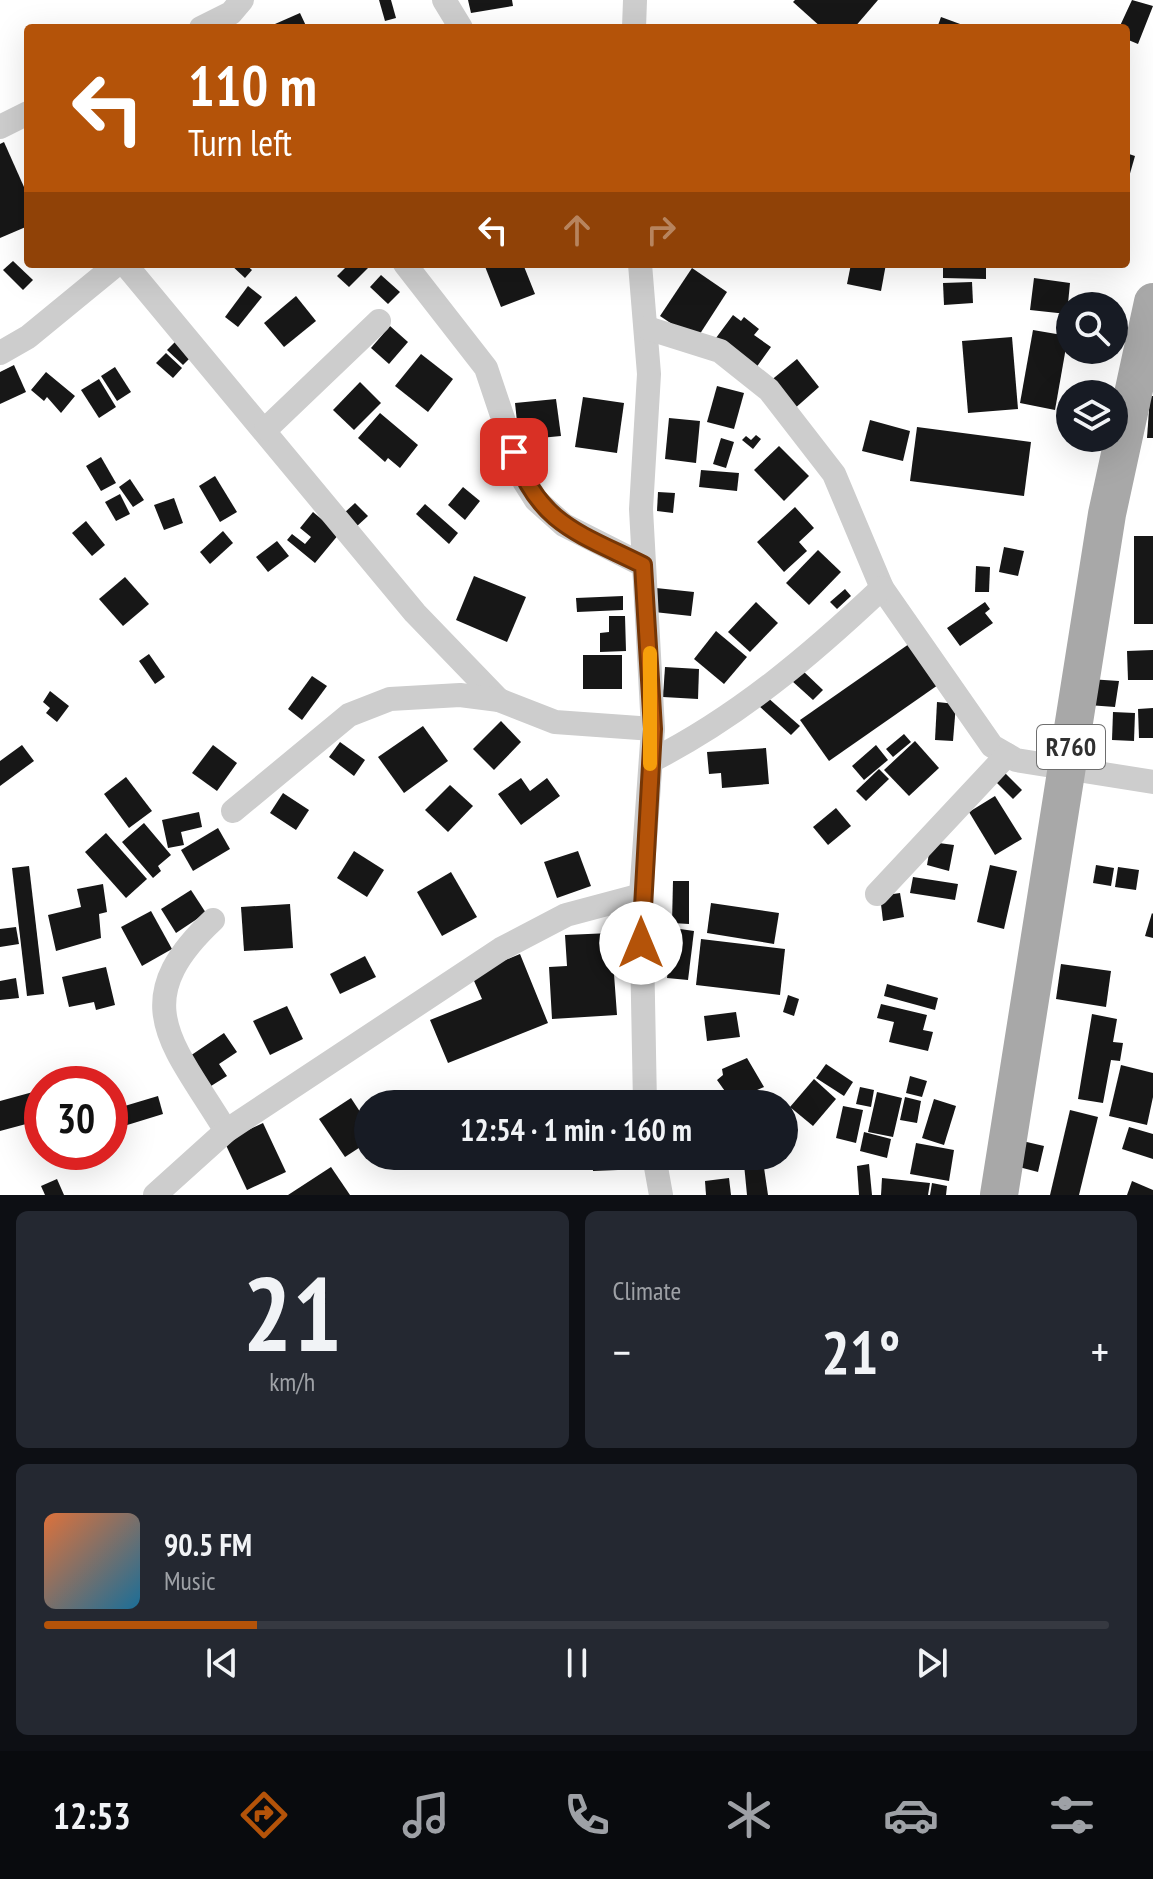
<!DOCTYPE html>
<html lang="en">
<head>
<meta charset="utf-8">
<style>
	:root { --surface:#171b24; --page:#242831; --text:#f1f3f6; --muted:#9ea1a6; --line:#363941; --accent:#b45309 }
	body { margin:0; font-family:"PT Sans Narrow",sans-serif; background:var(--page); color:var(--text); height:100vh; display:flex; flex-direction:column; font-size:30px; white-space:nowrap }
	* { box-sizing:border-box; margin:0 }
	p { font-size:26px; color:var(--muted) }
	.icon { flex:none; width:44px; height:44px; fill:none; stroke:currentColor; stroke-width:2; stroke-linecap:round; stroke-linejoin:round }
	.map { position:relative; height:1195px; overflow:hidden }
	.panel { display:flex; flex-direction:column; gap:16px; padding:16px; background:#0d0f14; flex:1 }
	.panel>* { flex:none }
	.top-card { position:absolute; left:24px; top:24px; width:1106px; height:244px; border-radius:8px; box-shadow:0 8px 32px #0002; background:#b45309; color:#fff; overflow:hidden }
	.fabs { position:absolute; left:1056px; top:292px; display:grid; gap:16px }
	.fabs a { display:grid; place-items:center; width:72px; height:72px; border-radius:50%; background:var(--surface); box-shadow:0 8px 32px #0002; font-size:40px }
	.speed { position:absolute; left:24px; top:1066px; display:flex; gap:16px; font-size:40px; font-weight:700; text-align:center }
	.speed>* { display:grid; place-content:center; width:104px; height:104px; border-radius:50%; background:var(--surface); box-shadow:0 8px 32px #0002; line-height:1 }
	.speed .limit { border:12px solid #d22; background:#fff; color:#111 }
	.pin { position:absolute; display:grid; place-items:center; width:68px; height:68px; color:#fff; margin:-34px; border-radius:16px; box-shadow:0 4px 12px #0006 }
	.me { position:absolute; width:88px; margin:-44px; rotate:0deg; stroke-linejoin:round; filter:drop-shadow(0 0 6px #0008) }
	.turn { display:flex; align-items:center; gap:28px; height:168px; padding:0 32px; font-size:36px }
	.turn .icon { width:104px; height:104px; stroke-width:2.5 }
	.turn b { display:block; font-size:56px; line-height:68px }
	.lanes { display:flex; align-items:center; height:76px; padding:0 32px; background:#0003; justify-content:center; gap:40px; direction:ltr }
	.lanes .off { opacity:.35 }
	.big { font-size:60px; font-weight:600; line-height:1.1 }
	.panel .tile { flex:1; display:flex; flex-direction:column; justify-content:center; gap:12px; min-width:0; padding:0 28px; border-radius:12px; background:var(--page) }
	.panel .dial { align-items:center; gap:0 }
	.dial b { font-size:104px; line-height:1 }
	.song { display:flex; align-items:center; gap:24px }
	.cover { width:96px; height:96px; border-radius:12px; background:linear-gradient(135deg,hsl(20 70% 55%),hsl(200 70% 35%)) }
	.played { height:8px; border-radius:4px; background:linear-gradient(90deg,var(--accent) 20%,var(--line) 20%) }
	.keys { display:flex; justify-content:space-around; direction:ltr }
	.heat { display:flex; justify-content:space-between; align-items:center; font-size:44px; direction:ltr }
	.panel .tiles { flex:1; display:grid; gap:16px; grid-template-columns:1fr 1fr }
	.tile:last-child { grid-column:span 2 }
	.trip { position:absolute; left:354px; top:1090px; width:444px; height:80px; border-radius:40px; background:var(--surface); box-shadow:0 8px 32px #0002; font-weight:600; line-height:80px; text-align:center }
	.menu { display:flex; height:128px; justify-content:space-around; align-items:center; background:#090b0e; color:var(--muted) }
	.menu .icon { width:56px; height:56px }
	.menu .active { color:var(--accent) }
	.menu b { font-size:36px; color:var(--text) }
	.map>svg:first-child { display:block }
	.building { fill:#171717 }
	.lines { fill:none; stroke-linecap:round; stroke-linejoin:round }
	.minor { stroke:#cdcdcd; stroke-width:24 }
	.primary { stroke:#a8a8a8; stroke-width:38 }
	.route-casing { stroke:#753606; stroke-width:20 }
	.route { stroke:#b45309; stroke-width:14 }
	.slow { stroke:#f59e0b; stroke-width:14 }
	.labels { text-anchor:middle; stroke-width:8; stroke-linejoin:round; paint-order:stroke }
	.shield { fill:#fff; stroke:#6e6e6e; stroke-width:2 }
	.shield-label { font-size:26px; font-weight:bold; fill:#303030 }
</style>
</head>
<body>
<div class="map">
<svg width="1153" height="1195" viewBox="0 0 1153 1195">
	<rect width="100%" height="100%" fill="#fff"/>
	<g class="building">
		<polygon points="379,0 391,0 396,18 385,21"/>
		<polygon points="468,0 512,0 513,6 471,13"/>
		<polygon points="795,0 878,0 854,28 822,28 793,2"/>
		<polygon points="1132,0 1153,6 1138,44 1126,39 1126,28 1119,28"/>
		<polygon points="300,13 307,28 277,28 275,24"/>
		<polygon points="941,17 971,28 937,28"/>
		<polygon points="4,142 28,196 28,226 0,238 0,144"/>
		<polygon points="1126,153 1135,156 1127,184 1126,184"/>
		<polygon points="13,261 33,280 23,290 3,270"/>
		<polygon points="230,264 245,264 252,270 245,278"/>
		<polygon points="349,264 372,264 349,287 337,276"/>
		<polygon points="484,264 523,264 535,294 501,307"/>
		<polygon points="851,264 886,264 881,291 847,284"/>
		<polygon points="943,264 986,264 986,279 943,278"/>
		<polygon points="692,268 727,292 696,340 660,316"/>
		<polygon points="381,275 400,292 388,304 370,287"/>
		<polygon points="1034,278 1070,283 1067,314 1030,310"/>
		<polygon points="972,282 973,303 944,305 943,283"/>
		<polygon points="248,286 262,297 238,327 225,317"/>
		<polygon points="296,296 316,321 284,347 264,323"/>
		<polygon points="733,315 741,321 744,317 759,329 754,335 771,347 753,372 713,342"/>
		<polygon points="390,326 408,342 389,364 371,348"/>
		<polygon points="1033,330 1068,336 1055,410 1020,403"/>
		<polygon points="1012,337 1018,409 968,413 962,341"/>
		<polygon points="176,341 192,356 183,365 167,350"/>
		<polygon points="166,353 182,368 173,378 156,363"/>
		<polygon points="421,354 453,379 428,412 395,386"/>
		<polygon points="797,359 819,387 793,410 769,382"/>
		<polygon points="14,365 26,392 0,404 0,372"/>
		<polygon points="115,367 131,392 117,401 101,376"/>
		<polygon points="46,372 75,396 61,413 47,397 44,401 31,390"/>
		<polygon points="99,379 116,407 99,418 81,390"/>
		<polygon points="360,382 381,403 354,430 333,410"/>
		<polygon points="717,386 744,393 734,429 707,422"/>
		<polygon points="1150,396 1153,396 1153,438 1147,438"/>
		<polygon points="583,397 624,403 617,453 575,447"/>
		<polygon points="556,399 561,436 519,440 515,403"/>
		<polygon points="380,413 418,445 400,468 388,458 385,462 358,438"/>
		<polygon points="669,418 700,421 696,463 665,459"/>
		<polygon points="870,420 910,431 903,461 862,451"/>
		<polygon points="917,427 1031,442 1024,496 910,481"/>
		<polygon points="756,435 761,439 753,449 742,440 746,436 751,440"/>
		<polygon points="721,438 734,442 726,468 713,464"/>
		<polygon points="779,446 809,476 784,501 754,470"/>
		<polygon points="101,457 116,483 101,491 86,466"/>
		<polygon points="701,470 739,473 737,491 699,487"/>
		<polygon points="215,476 237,512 220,522 199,486"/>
		<polygon points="130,479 144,500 133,507 119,487"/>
		<polygon points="463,487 480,501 465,520 448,505"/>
		<polygon points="658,492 675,493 673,513 657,511"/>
		<polygon points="120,494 130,514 116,521 105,502"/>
		<polygon points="174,498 183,523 164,530 154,505"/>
		<polygon points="355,503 368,516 356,527 343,514"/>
		<polygon points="425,504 458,533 449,544 416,514"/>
		<polygon points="795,507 814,528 799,542 807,551 784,572 757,542"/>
		<polygon points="313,512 339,534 315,563 287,540 292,534 305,544 311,537 300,528"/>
		<polygon points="86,521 105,545 92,556 72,533"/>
		<polygon points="223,531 233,543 210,564 200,552"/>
		<rect x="1134" y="536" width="19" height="88"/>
		<polygon points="277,541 289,556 268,572 256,557"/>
		<polygon points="1004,547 1024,551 1018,576 999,572"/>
		<polygon points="818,550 841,572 809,605 786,583"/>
		<polygon points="976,566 990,567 989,592 975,592"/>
		<polygon points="474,576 526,597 507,642 456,620"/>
		<polygon points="125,577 149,604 123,626 99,599"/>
		<polygon points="656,588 694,592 691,616 654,612"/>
		<polygon points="845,589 851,596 837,609 830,602"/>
		<polygon points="623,596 623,610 577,612 576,598"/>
		<polygon points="756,602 778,623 750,652 728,632"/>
		<polygon points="985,602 990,609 985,613 993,623 960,646 947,628"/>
		<polygon points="609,616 625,616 626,651 600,652 600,633 609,632"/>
		<polygon points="716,631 747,657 724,684 694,659"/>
		<polygon points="909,644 938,685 829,761 800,720"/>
		<polygon points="1153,650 1153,680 1128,680 1127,651"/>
		<polygon points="149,654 165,677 155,684 139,661"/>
		<rect x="583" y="655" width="39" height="34"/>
		<polygon points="665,667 699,669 698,699 663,697"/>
		<polygon points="802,670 823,690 813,700 792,681"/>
		<polygon points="312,676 327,686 302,720 288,709"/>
		<polygon points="1089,679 1119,681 1115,707 1088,705"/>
		<polygon points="50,691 69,706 57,722 46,713 50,708 43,702"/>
		<polygon points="767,697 800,726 791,735 759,706"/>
		<polygon points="937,702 956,704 953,741 935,740"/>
		<polygon points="1153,708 1153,738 1139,738 1138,709"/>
		<polygon points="1113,712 1135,713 1134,741 1112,740"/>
		<polygon points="501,721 521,742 494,770 473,749"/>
		<polygon points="423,726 448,761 404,793 378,757"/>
		<polygon points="904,734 911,742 893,757 886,749"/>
		<polygon points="915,741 939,768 909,796 884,770"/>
		<polygon points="340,742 365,760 354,776 329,757"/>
		<polygon points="22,745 34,761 0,786 0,761"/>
		<polygon points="213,745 237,763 217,791 192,773"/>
		<polygon points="876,745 888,760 864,780 852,766"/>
		<polygon points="766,748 769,784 722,788 721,773 709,774 707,752"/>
		<polygon points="879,769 889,779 866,801 856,791"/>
		<polygon points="1001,769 1022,790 1013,799 992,778"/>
		<polygon points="126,777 152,811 129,828 104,794"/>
		<polygon points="521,778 530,791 547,778 560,796 521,825 498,794"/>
		<polygon points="450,785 473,806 448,832 425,810"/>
		<polygon points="283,793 309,810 296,830 270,813"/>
		<polygon points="995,796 1022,839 995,855 969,812"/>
		<polygon points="836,808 851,826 828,845 813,827"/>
		<polygon points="199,812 202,827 181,832 184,845 168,848 162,820"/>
		<polygon points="144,823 171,855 158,866 161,871 153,878 122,842"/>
		<polygon points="218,828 230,849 193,871 181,850"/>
		<polygon points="106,833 147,879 126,898 85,852"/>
		<polygon points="931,842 954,845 949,871 927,865"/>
		<polygon points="354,851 384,870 367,897 337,878"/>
		<polygon points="578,851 591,886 557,898 544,862"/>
		<polygon points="990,865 1017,871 1004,929 977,922"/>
		<polygon points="1096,865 1114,868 1111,886 1093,883"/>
		<polygon points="29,866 44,994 27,996 12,868"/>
		<polygon points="1118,867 1139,870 1136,890 1115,887"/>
		<polygon points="451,872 477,917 442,936 417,892"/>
		<polygon points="913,877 958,884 955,900 910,893"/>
		<polygon points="673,881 689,881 689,924 672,923"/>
		<polygon points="103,884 107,912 99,914 101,938 56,951 48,915 81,907 77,889"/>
		<polygon points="191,890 206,913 176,933 161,909"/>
		<polygon points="900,893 904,917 883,921 880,896"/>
		<polygon points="711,903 779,913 774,944 707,933"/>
		<polygon points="290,904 293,948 244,951 241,907"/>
		<polygon points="151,911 172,949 142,966 121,927"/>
		<polygon points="1152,913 1153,914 1153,938 1145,936"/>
		<polygon points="16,927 19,944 0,947 0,929"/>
		<polygon points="673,928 694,931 688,980 667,978"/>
		<polygon points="611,933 617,1015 552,1019 549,967 567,966 565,935"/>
		<polygon points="701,939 785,949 780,995 696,985"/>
		<polygon points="520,954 548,1023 448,1063 430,1020 482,999 471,974"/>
		<polygon points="365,956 376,977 340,994 330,974"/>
		<polygon points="1061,964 1111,971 1106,1007 1056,999"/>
		<polygon points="106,967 115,1005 96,1010 94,1002 69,1007 62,977"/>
		<polygon points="16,978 19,998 0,1000 0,981"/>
		<polygon points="887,984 938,998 935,1010 884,996"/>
		<polygon points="788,995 799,999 794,1016 783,1012"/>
		<polygon points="881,1004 927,1015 923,1030 933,1032 928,1051 889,1042 894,1022 877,1018"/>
		<polygon points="287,1006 303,1039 270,1055 253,1021"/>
		<polygon points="736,1012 740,1037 707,1041 704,1016"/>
		<polygon points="1092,1014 1117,1019 1113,1042 1123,1043 1120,1061 1111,1060 1103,1103 1078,1099"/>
		<polygon points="224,1033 237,1052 219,1064 227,1076 211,1086 190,1056"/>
		<polygon points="747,1058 764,1087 732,1101 717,1080 723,1075 722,1069"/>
		<polygon points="826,1064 853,1082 844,1096 816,1078"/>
		<polygon points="1121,1065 1153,1073 1153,1097 1147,1125 1109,1116"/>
		<polygon points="910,1076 927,1081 922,1097 906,1093"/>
		<polygon points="814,1079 836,1099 813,1126 790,1107"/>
		<polygon points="860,1087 874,1090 871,1107 856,1104"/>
		<polygon points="33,1092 41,1120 0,1131 0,1101"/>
		<polygon points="877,1092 902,1098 893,1137 868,1132"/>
		<polygon points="612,1094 614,1104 591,1104 590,1098"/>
		<polygon points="158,1096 163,1114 124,1126 118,1108"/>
		<polygon points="905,1097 921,1101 917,1123 900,1120"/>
		<polygon points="351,1098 368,1124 368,1142 345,1157 319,1119"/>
		<polygon points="934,1099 956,1106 944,1145 922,1138"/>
		<polygon points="843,1106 863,1110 856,1143 836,1138"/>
		<polygon points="1070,1110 1098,1117 1079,1195 1050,1195"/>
		<polygon points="263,1123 286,1172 247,1190 224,1141"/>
		<polygon points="1129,1127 1153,1134 1153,1159 1122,1149"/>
		<polygon points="864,1132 891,1139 887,1158 860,1151"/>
		<polygon points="1014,1139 1044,1146 1038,1172 1008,1164"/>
		<polygon points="916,1143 954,1150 949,1181 910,1174"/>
		<polygon points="495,1156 529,1156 530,1158 496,1162"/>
		<polygon points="592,1156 617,1156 618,1170 593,1171"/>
		<polygon points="763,1161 768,1195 747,1195 744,1164"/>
		<polygon points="869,1164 872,1195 859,1195 857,1166"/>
		<polygon points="331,1167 350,1195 288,1195"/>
		<polygon points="729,1178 731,1195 706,1195 705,1181"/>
		<polygon points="882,1178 930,1183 928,1195 881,1195"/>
		<polygon points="57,1179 64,1195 45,1195 41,1186"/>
		<polygon points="1132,1181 1153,1190 1153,1195 1127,1195"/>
		<polygon points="932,1183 947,1186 946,1195 930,1195"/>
	</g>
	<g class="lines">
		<g class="minor">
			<polyline points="444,0 461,28"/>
			<polyline points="201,28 231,13 242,0"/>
			<polyline points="634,28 635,0"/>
			<polyline points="0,127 28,113"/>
			<polyline points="125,264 415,613 499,700"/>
			<polyline points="405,264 486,368 524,481 536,500 564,525 643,565"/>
			<polyline points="640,264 649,374 641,509 653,729 641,895 645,1104"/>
			<polyline points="647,328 720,351 769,390 834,474 882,588 992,746 1016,760 1153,782"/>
			<polyline points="0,353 28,337 117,264"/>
			<polyline points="266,429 379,321"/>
			<path d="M651,761C738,717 811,655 882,588"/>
			<polyline points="233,811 349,715 390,699 460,695 499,700 555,722 653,729"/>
			<polyline points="877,894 1007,755"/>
			<path d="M213,920C124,1003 174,1045 226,1131"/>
			<polyline points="654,1156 661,1195"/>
			<polyline points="155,1195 226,1131 501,949 566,915 641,895"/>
		</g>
		<polyline class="primary" points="999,1195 1107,514 1153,302"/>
	</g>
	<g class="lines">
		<defs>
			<path id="route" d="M514,452C538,524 581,534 643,565L653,729L641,943"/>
		</defs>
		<use href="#route" class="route-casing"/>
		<use href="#route" class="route"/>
		<polyline class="slow" points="650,653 650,764"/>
	</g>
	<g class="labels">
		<rect class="shield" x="1037" y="725" width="68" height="44" rx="6"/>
		<g class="shield-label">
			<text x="1071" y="756">R760</text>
		</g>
	</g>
</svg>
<div class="fabs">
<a><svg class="icon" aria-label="search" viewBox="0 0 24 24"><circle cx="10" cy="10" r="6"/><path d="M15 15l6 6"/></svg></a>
<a><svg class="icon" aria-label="layers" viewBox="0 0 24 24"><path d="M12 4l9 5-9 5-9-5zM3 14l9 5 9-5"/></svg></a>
</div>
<div class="speed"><div class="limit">30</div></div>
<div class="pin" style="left:514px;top:452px;background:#d93025"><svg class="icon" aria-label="arrive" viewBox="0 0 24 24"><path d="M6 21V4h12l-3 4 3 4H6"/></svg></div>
<svg class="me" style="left:641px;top:943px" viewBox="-20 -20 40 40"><circle r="19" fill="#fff"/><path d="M0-13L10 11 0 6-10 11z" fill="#b45309"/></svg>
<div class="trip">12:54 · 1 min · 160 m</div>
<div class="top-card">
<div class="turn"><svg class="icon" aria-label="left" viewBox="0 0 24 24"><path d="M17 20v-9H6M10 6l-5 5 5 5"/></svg><div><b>110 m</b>Turn left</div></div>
<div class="lanes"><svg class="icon" aria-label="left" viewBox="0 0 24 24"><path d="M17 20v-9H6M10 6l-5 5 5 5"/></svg><svg class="icon off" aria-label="ahead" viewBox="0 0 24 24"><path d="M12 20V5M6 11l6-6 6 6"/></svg><svg class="icon off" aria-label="right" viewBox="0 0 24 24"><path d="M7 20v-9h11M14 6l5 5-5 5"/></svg></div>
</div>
</div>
<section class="panel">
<div class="tiles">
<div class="tile dial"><b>21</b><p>km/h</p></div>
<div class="tile"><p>Climate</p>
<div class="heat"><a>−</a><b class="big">21°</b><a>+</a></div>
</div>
<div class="tile">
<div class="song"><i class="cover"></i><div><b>90.5 FM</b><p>Music</p></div></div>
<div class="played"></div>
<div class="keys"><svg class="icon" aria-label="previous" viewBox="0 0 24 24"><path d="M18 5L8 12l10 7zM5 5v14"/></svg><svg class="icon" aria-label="pause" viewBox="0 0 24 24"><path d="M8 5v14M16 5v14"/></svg><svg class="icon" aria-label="next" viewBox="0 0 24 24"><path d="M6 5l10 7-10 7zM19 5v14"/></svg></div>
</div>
</div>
</section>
<nav class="menu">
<b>12:53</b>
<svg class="icon active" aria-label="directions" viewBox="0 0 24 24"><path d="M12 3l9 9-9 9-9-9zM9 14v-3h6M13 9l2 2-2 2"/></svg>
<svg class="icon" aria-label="music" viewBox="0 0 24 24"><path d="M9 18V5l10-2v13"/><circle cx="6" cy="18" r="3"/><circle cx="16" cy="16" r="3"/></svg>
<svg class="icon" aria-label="phone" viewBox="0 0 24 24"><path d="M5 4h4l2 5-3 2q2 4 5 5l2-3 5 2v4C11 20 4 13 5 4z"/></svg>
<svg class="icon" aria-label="climate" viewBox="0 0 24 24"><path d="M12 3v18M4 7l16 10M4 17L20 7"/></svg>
<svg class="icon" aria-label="car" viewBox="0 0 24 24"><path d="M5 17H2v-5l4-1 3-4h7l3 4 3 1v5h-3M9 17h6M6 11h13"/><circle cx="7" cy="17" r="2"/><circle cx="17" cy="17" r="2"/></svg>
<svg class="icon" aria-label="filters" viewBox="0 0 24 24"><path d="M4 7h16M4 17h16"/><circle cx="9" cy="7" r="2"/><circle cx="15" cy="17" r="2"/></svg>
</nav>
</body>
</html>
